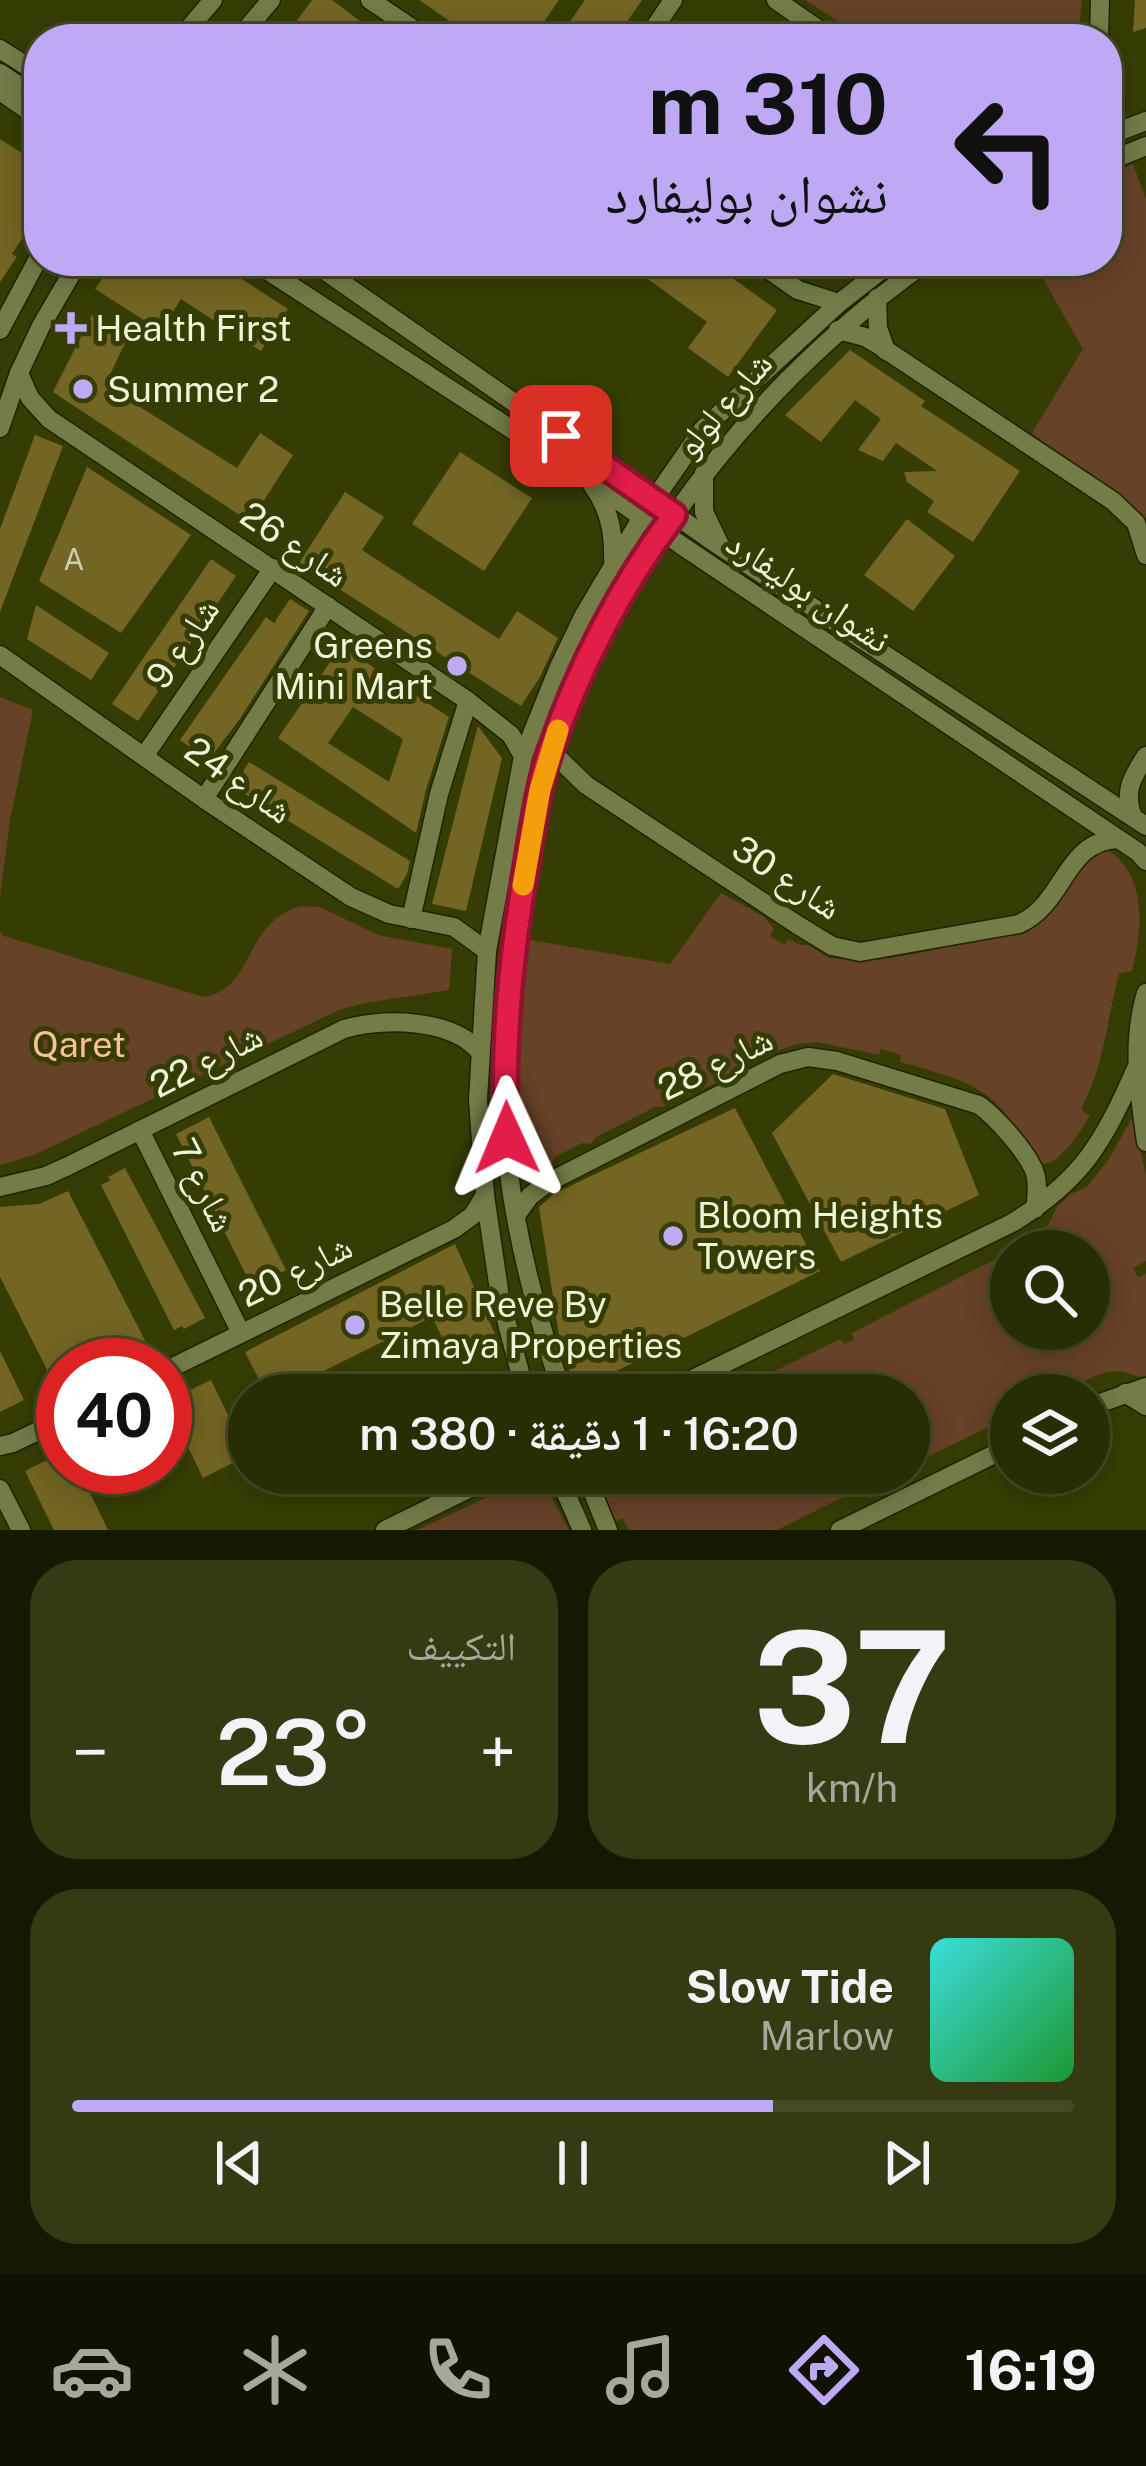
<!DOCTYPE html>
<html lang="ar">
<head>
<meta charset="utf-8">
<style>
	:root { --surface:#282e03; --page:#343a12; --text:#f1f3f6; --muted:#a5a89a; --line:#444a25; --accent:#bea9f4 }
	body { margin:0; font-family:"Public Sans","Noto Naskh Arabic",sans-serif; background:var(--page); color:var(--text); direction:rtl; height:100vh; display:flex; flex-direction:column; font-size:45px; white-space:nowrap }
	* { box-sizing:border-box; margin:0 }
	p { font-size:39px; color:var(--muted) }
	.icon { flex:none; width:66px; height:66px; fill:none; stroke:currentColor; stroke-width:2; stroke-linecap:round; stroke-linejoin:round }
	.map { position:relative; height:1530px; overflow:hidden; direction:ltr }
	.sheet { display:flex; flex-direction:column; gap:30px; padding:30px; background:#161902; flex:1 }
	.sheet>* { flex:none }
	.top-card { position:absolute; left:24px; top:24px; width:1098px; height:252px; border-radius:48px; box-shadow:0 6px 30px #0003,0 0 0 3px var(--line); direction:rtl; background:#bea9f4; color:#111; overflow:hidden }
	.tools { position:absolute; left:990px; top:1230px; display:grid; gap:24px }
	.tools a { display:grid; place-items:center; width:120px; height:120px; border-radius:50%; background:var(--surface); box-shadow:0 6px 30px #0003,0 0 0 3px var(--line); font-size:60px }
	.speed { position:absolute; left:36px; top:1338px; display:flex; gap:24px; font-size:60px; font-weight:700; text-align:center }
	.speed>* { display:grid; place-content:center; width:156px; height:156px; border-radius:50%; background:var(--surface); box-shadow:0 6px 30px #0003,0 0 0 3px var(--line); line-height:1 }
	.speed .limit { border:18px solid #d22; background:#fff; color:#111 }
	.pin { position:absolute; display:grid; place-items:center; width:102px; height:102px; color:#fff; margin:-51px; border-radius:24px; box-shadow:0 6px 18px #0006 }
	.me { position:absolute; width:132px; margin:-66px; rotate:359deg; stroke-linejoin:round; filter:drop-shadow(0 0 9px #0008) }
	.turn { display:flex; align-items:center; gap:42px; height:252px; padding:0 36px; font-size:54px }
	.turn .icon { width:156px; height:156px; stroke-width:2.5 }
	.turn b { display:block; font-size:84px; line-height:102px }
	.big { font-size:90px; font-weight:600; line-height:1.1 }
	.sheet .card { flex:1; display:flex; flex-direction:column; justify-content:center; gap:18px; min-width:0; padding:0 42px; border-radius:48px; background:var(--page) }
	.sheet .dial { align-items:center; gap:0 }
	.dial b { font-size:156px; line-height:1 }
	.song { display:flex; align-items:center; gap:36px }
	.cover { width:144px; height:144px; border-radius:18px; background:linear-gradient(135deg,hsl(180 70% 55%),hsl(130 70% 35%)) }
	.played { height:12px; border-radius:6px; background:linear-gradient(90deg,var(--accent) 70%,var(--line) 70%) }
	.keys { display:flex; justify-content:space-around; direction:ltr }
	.heat { display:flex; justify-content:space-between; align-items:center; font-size:66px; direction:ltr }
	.sheet .tiles { flex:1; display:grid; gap:30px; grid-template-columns:1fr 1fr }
	.card:last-child { grid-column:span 2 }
	.trip { position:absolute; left:228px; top:1374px; width:702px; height:120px; border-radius:60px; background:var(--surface); box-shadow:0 6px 30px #0003,0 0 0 3px var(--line); font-weight:600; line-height:120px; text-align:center; direction:rtl }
	.tab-bar { display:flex; height:192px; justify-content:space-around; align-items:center; background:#101201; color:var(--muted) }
	.tab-bar .icon { width:84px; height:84px }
	.tab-bar .current { color:var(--accent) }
	.tab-bar b { font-size:54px; color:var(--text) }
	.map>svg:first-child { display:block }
	.green { fill:#664227 }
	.building { fill:#736523; fill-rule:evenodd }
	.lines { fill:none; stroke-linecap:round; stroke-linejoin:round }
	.minor-casing { stroke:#1e2300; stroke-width:21 }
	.minor { stroke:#747d48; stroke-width:18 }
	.route-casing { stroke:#92132f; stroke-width:30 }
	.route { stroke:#e11d48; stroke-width:21 }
	.slow { stroke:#f59e0b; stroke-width:21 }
	.poi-dot { fill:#bea9f4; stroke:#363d04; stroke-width:4.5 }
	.labels { text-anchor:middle; stroke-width:10; stroke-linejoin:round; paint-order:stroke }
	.number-label { font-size:30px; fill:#cfd0ab }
	.poi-label { font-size:36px; fill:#eef4d8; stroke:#363d04; text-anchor:start }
	.street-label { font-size:36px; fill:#eef4d8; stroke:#363d04 }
	.park-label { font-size:36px; fill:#fec092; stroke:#363d04 }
</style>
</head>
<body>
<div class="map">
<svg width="1146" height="1530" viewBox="0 0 1146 1530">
	<rect width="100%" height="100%" fill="#363d04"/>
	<g class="green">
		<polygon points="805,0 1082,0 1078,39 865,39"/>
		<path d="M1133,164L1146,199V546C1131,525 1118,501 1101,482C1088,467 1068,464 1052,453C1044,446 1041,439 1032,433L1083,349L1033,261H1107V175Z"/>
		<polygon points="0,697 33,710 10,820 0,897"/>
		<path d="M1102,847C1146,869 1144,923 1132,971L1119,974C1107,1019 1104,1067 1081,1109L1090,1116C1074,1140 1043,1194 1019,1143C1011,1128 1008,1113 995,1102C969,1079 932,1071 900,1062L901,1055L881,1049L879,1055L817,1042L798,1044L768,1054L736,1070L732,1076L662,1107H655L596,1137L591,1144L582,1143L555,1157L552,1164C537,1172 530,1174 514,1167L507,1082L517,1075L518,1019L513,1015L519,938L670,964L721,893L763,916L774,929L770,936L784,945L788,939L800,945H808L829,958L878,960L930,951L940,944L964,940L974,942L1021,933L1035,924L1071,876Z"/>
		<path d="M301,906L320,907L378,935L452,949L449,990L365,1003L339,1010L34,1155L0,1165V931L4,936L204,997C255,989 243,922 301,906Z"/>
		<path d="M1137,1109V1134L1146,1176V1261L1133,1268L1138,1277L1146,1274V1376L1138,1377C1103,1359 1083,1388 1052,1395C1040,1398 1024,1395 1011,1395V1416L917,1462L913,1455L909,1457V1395H725L840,1339L845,1344L854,1339L852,1333L1011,1251V1329H1089V1251H1012L1025,1244L1048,1225L1057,1207L1071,1194L1087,1187L1109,1159Z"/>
		<polygon points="539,1473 569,1530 417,1530"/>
		<polygon points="598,1473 892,1473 777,1530 629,1530 622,1518 613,1523"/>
	</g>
	<g class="building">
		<polygon points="312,0 332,0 384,39 283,39"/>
		<polygon points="419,0 559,0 532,39 476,39"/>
		<polygon points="585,0 642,0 615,39 558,39"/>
		<polygon points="1135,0 1146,0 1146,28 1133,32"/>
		<polygon points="764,21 791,39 752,39"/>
		<polygon points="0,139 39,164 39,213 12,254 17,257 0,282"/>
		<polygon points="114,261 214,261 288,309 261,351 181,299 161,331 95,289"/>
		<polygon points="623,261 709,261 777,310 728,377 688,348 707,322"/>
		<polygon points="92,315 128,337 105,385 237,468 260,433 293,455 250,522 53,392"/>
		<polygon points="850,350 925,401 921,406 1020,471 973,542 927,512 934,501 907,482 904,472 937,471 896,443 883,461 858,450 881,419 855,400 821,442 785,415"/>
		<polygon points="35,435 63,446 0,612 0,529"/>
		<polygon points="460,452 532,498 484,571 412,524"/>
		<polygon points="87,467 191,535 121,633 39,581"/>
		<polygon points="345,492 384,517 362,550 499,639 517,611 558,638 540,677 521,706 299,563"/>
		<polygon points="907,519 955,556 913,611 864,575"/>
		<polygon points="211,559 236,576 138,721 112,704"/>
		<polygon points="290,599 309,611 239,720 202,769 183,756 190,747 180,740 266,617 274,623"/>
		<polygon points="36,605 109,653 91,680 27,639"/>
		<path d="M341,646L449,717L426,790L416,833L278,738ZM353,707L403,739L389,782L328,743Z"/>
		<polygon points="478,726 502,758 466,911 432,904"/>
		<polygon points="249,762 410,861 407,874 398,889 234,787"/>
		<polygon points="833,1074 945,1109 979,1195 841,1262 772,1133"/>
		<polygon points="735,1108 820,1271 576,1391 560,1342 539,1207 554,1194 589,1177"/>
		<polygon points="209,1117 286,1270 252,1287 176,1134"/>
		<polygon points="125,1168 205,1318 184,1329 182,1326 174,1330 101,1185 111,1180 108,1177"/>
		<polygon points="68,1191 150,1350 119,1365 63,1365 63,1401 0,1277 0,1207 39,1204"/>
		<polygon points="455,1244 495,1334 451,1355 432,1317 314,1376 322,1395 267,1395 245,1352"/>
		<polygon points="0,1351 24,1400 0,1412"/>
		<polygon points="211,1380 248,1455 203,1478 187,1445 165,1456 165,1402"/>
		<polygon points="63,1452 63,1467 142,1467 90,1493 108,1530 54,1530 25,1471"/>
	</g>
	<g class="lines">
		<defs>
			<g id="minor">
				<polyline points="370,0 428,39"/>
				<polyline points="776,0 832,39"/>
				<polyline points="180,39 213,0"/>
				<polyline points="238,39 271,0"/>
				<polyline points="647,39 673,0"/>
				<polyline points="1099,39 1100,0"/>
				<polyline points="0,49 39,74"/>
				<path d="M1107,70C1116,95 1119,111 1109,135"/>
				<polyline points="0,73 39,99"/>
				<polyline points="0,91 39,118"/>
				<polyline points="1107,136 1146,121"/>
				<polyline points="1107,162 1146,146"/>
				<polyline points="253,261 585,477 681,545 1138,852 1146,861"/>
				<polyline points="311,261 721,547 1146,826"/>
				<polyline points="756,261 798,290 839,303"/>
				<polyline points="877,298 878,328 886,351"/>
				<polyline points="0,330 39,257"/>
				<polyline points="838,330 865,337 877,344 1113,501 1136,523 1146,555"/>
				<polyline points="19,373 30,398 49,419 468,701 511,735 523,756"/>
				<polyline points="0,428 19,373 41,326 79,261"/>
				<polyline points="704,473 704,512 719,543"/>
				<path d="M592,485C609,508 614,532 613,560"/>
				<polyline points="0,655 204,799 351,897 389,914 454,927 487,951"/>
				<path d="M550,750L586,785L796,924L832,946L860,952L1019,924C1065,904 1064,841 1118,839"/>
				<polyline points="145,755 273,568"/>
				<polyline points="204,799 328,606"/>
				<path d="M1133,817C1123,792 1132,777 1146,756"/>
				<polyline points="411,919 439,794 468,701"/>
				<path d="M1146,993C1131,1042 1139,1093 1146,1142"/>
				<polyline points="140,1130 241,1333"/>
				<path d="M0,1187L46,1176L68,1166L344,1029C384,1018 451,1018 480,1052"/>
				<path d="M517,1214L530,1196L547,1183L780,1064L808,1057L837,1061L979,1105C996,1117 1024,1149 1033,1168C1039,1180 1037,1196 1035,1209"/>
				<polyline points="165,1371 454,1229 473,1215 485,1195"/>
				<polyline points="1125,1393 1146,1406"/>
				<polyline points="526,1395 500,1297 485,1195 478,1100 487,951 523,756 558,669 584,615 642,517 703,429 839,303 893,261"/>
				<path d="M563,1395C538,1320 517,1244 508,1165C498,1069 509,970 525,875C532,834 537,790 550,750C570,690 600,632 633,578C710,452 807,347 928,261"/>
				<path d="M660,1395L1012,1223C1084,1179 1104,1141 1137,1066"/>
				<polyline points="1089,1407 1146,1387"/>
				<polyline points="0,1446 13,1443 63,1419"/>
				<polyline points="557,1473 582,1530"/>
				<polyline points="585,1473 608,1530"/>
				<polyline points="0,1489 21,1530"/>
				<polyline points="385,1530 501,1473"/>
				<polyline points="840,1530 1011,1446"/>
			</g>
		</defs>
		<use href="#minor" class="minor-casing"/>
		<use href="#minor" class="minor"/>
	</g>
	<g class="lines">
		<defs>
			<path id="route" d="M507,1138C501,1043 512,949 528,856C534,820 539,783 551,749C579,667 622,584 674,515L561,436"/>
		</defs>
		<use href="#route" class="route-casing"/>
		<use href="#route" class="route"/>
		<polyline class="slow" points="523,885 540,790 558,730"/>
	</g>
	<g class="poi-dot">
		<path d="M65 310h12v12h12v12h-12v12h-12v-12h-12v-12h12z"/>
		<circle cx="83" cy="389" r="12"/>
		<circle cx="457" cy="666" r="12"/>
		<circle cx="673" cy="1236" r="12"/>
		<circle cx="355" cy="1325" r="12"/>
	</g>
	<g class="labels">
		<g class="number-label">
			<text x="74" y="570">A</text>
		</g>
		<g class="poi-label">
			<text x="95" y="341">Health First</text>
			<text x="107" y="402">Summer 2</text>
			<text x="433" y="658" text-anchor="end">Greens<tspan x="433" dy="41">Mini Mart</tspan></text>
			<text x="697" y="1228">Bloom Heights<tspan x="697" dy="41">Towers</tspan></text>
			<text x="379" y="1317">Belle Reve By<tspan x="379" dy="41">Zimaya Properties</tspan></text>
		</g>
		<g class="street-label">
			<text transform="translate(723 404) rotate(-49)" y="13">شارع لولو</text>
			<text transform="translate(295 544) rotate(34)" y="13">شارع 26</text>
			<text transform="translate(809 591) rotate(34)" y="13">نشوان بوليفارد</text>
			<text transform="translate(182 643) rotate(-56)" y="13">شارع 9</text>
			<text transform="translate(239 780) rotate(35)" y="13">شارع 24</text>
			<text transform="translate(787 877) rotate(33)" y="13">شارع 30</text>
			<text transform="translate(206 1060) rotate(-27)" y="13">شارع 22</text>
			<text transform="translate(715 1063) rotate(-26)" y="13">شارع 28</text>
			<text transform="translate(204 1185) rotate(63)" y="13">شارع 7</text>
			<text transform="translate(295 1270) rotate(-26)" y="13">شارع 20</text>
		</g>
		<g class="park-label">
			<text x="79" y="1057">Qaret</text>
		</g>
	</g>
</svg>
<div class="tools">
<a><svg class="icon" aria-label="search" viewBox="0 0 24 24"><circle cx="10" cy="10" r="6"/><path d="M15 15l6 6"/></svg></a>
<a><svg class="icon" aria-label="layers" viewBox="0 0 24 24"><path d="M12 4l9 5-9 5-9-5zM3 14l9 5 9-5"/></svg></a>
</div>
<div class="speed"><div class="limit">40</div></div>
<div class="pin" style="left:561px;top:436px;background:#d93025"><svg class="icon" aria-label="arrive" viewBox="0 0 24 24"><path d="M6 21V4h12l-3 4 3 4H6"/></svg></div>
<svg class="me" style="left:507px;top:1138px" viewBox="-20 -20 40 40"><path d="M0-17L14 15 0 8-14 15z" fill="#e11d48" stroke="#fff" stroke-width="4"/></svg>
<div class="trip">16:20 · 1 دقيقة · 380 m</div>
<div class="top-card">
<div class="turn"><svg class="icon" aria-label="left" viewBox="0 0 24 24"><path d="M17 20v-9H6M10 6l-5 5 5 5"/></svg><div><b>310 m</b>نشوان بوليفارد</div></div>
</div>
</div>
<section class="sheet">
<div class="tiles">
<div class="card dial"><b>37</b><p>km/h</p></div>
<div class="card"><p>التكييف</p>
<div class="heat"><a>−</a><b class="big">23°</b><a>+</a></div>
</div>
<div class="card">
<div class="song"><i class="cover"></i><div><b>Slow Tide</b><p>Marlow</p></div></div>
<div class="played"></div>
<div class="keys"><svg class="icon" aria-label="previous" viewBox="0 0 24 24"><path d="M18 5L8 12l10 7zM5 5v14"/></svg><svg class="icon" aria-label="pause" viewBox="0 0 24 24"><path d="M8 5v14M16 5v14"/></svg><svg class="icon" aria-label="next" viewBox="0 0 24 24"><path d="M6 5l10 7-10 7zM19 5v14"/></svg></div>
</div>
</div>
</section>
<nav class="tab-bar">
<b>16:19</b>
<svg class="icon current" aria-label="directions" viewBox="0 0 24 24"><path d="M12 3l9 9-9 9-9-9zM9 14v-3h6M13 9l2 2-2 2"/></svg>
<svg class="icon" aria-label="music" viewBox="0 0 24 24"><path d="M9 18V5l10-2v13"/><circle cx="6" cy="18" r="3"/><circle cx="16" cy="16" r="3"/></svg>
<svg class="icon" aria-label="phone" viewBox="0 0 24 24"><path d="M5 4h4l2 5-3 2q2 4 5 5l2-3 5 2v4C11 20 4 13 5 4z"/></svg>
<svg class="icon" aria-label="climate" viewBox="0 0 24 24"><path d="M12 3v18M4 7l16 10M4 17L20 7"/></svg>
<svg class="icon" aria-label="car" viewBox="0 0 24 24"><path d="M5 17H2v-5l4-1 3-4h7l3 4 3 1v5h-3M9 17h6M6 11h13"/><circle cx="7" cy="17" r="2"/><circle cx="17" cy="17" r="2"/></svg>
</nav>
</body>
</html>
